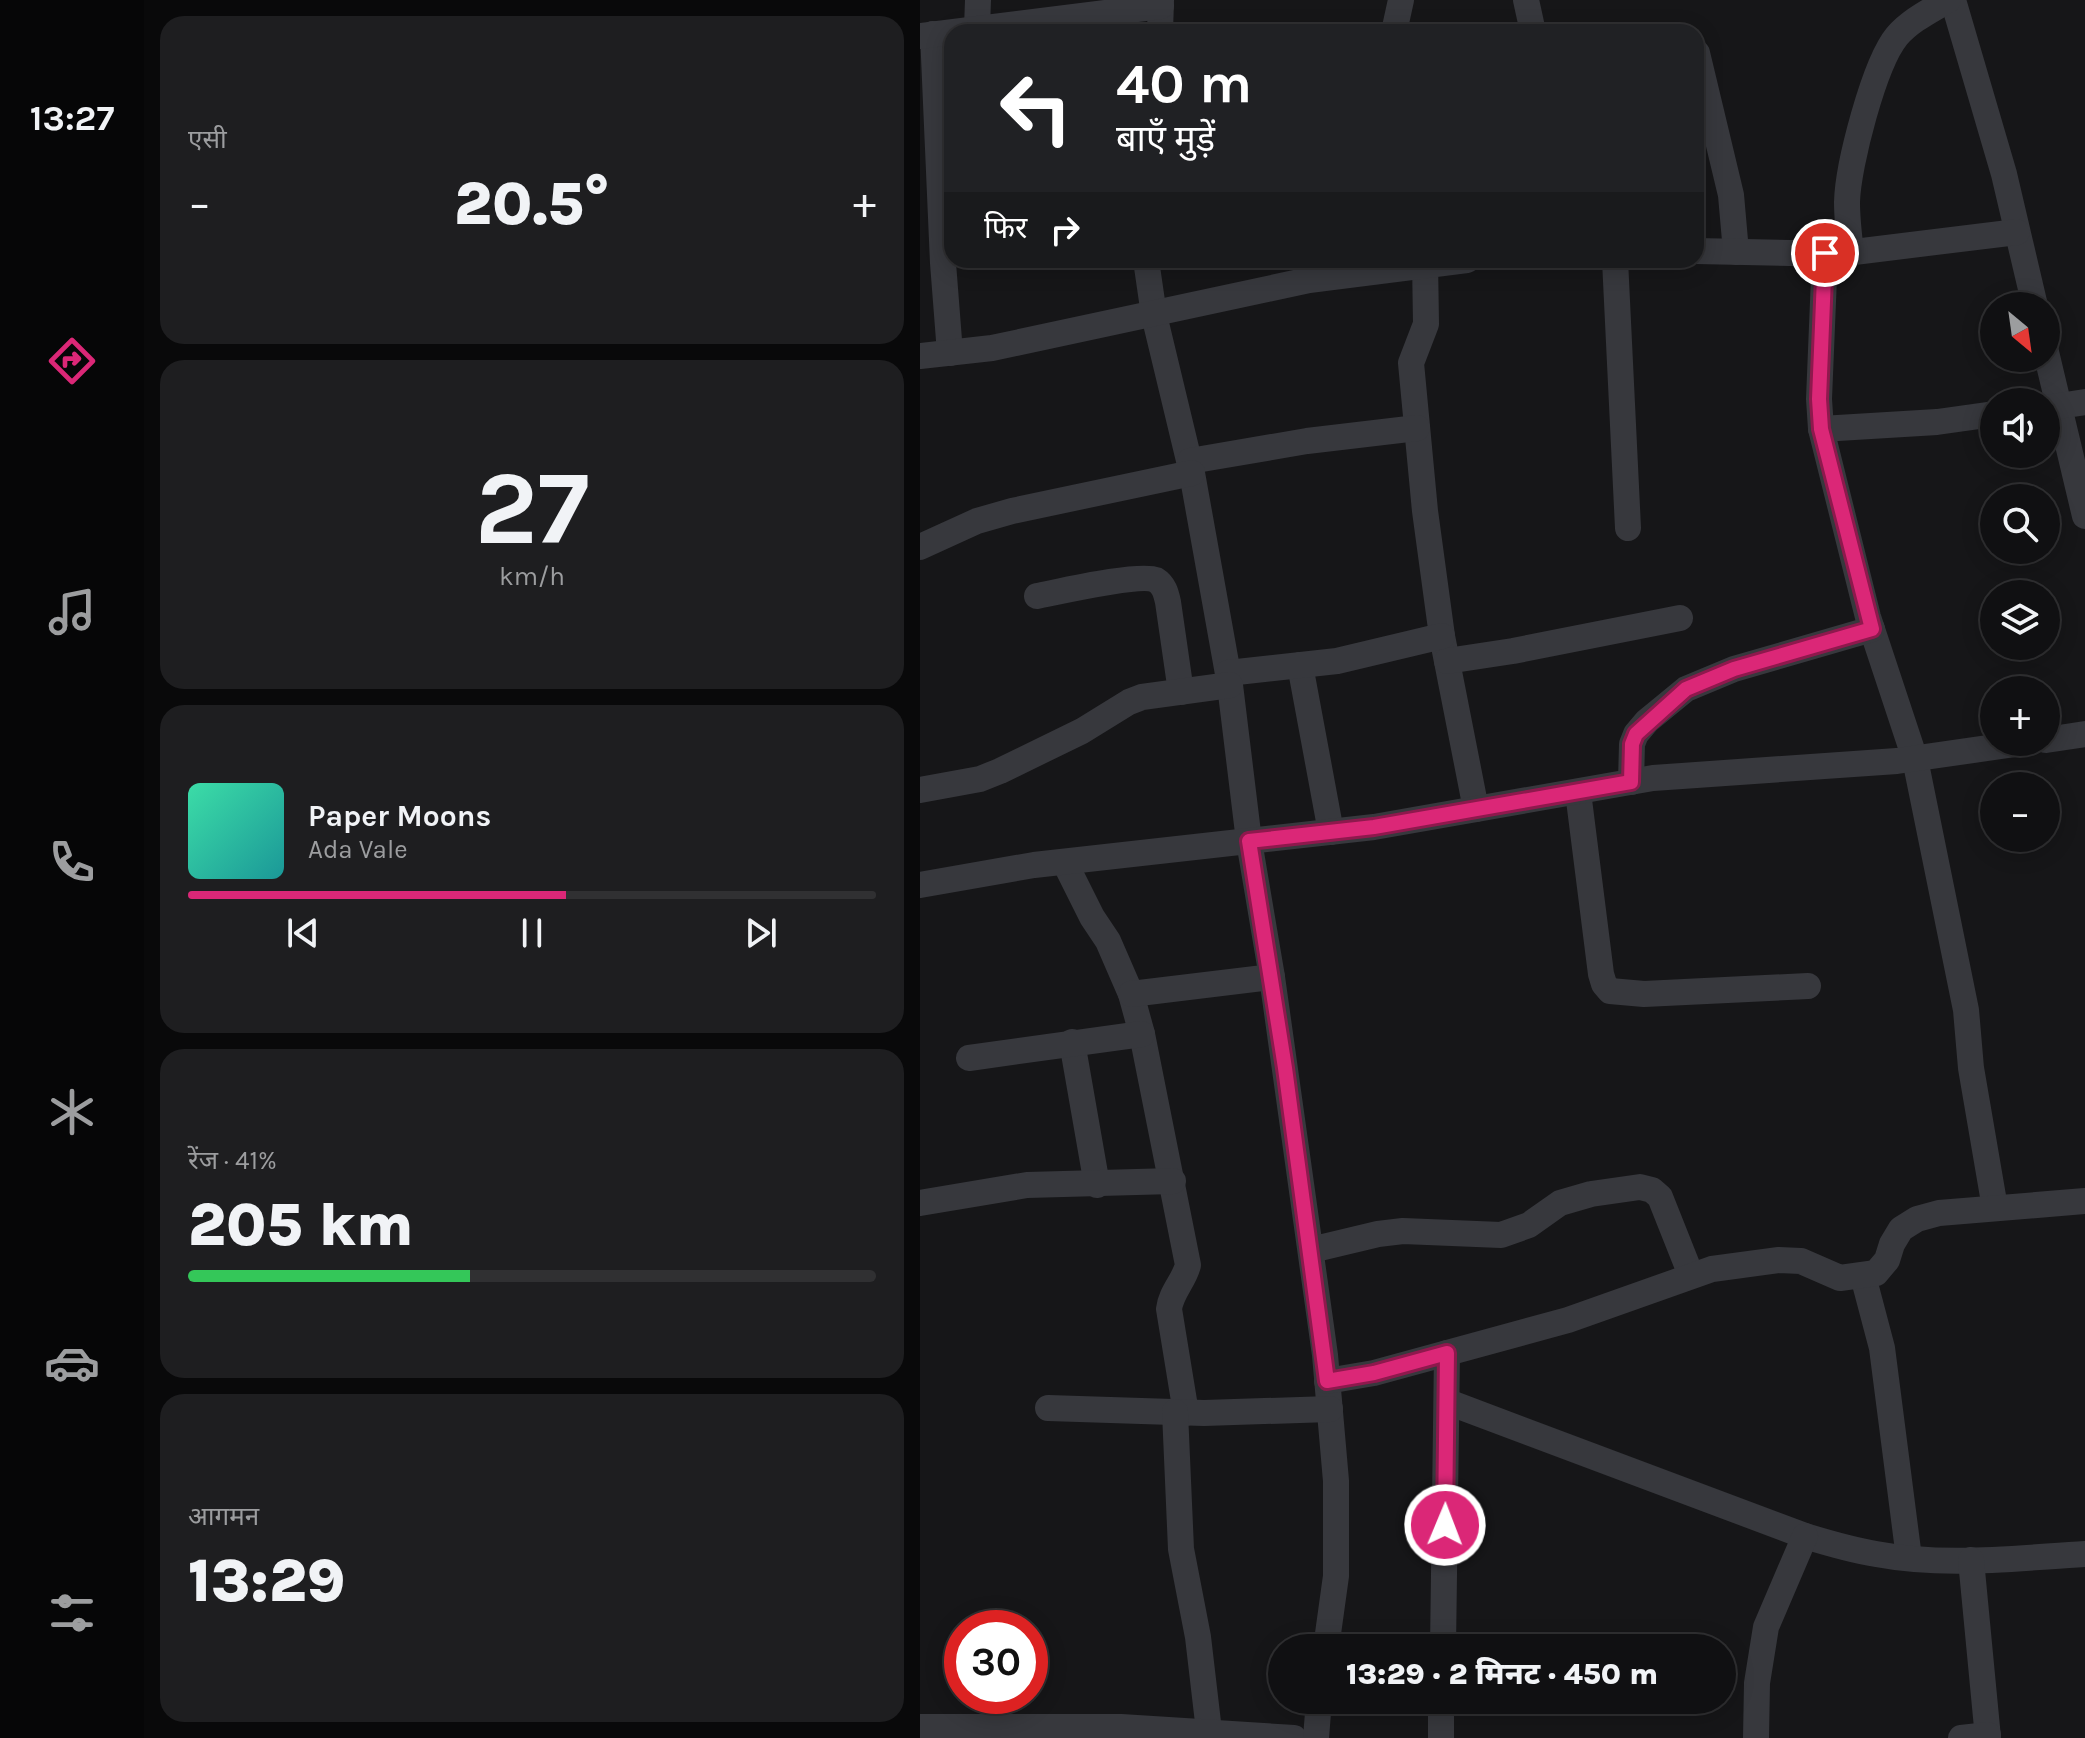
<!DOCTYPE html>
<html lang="hi">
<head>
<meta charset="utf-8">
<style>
	:root { --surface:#101012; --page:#1e1e20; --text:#f1f3f6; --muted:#9c9d9f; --line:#303032; --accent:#db2777 }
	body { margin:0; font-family:Karla,"Noto Sans Devanagari",sans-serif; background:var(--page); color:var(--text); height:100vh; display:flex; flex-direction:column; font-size:30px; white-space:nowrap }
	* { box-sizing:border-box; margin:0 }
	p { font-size:26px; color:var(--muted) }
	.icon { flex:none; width:44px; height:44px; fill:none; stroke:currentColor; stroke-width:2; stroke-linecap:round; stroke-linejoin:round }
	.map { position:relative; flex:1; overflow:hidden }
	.details { display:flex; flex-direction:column; gap:16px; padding:16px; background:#09090a; width:776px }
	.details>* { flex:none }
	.hud { position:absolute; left:24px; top:24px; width:760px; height:244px; border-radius:24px; box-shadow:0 4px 20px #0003,0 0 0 2px var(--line); background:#202124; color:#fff; overflow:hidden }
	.needle { width:52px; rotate:151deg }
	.fabs { position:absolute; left:1060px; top:292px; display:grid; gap:16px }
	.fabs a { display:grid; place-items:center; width:80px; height:80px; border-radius:50%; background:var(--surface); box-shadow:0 4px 20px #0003,0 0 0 2px var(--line); font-size:40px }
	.speed { position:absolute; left:24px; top:1610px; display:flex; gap:16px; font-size:40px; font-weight:700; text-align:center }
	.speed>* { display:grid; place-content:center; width:104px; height:104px; border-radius:50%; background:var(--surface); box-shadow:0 4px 20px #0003,0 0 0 2px var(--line); line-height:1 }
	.speed .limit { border:12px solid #d22; background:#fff; color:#111 }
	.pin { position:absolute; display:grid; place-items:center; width:68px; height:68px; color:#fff; margin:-34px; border:4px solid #fff; border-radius:50%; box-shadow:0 2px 8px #0007 }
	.me { position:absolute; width:88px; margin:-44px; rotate:1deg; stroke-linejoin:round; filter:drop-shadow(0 0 6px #0008) }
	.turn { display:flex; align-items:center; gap:28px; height:168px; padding:0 40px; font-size:36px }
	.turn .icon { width:104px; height:104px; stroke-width:2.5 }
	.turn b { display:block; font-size:56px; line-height:68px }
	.then { display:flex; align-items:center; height:76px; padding:0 40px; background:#0003; gap:16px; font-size:30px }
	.big { font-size:60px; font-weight:800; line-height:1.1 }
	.details .tile { flex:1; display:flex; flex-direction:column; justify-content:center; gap:12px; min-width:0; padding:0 28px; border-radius:24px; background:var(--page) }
	.details .dial { align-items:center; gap:0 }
	.dial b { font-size:104px; line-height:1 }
	.song { display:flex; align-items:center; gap:24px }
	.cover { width:96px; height:96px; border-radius:12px; background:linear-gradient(135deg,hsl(160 70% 55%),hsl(180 70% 35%)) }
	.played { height:8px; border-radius:4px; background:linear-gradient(90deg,var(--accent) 55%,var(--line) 55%) }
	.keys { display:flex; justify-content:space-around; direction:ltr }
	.heat { display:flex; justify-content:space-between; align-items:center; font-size:44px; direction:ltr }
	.charge { height:12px; border-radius:6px; background:linear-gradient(90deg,#34c759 41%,var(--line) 0) }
	.trip { position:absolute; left:348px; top:1634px; width:468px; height:80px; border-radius:40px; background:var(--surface); box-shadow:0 4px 20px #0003,0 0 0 2px var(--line); font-weight:800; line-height:80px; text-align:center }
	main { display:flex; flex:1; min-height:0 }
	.menu { display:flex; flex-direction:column; width:144px; justify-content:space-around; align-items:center; background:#060607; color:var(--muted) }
	.menu .icon { width:56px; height:56px }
	.menu .selected { color:var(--accent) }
	.menu b { font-size:36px; color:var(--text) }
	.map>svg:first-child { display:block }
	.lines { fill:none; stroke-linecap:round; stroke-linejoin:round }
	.street { stroke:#37383d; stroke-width:26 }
	.route-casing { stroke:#8e194d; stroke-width:20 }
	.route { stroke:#db2777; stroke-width:14 }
</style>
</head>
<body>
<main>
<nav class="menu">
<b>13:27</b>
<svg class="icon selected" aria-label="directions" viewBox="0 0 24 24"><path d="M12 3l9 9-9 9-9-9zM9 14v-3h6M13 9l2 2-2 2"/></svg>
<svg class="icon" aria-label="music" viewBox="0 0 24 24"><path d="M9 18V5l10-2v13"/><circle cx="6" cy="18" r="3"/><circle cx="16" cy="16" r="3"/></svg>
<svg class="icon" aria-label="phone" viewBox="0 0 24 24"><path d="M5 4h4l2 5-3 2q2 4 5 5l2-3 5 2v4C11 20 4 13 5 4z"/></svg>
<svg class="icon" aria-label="climate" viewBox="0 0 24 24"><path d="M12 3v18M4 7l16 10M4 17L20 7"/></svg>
<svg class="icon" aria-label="car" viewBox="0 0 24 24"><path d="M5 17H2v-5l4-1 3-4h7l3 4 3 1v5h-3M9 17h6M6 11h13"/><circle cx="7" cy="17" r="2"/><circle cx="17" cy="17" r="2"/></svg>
<svg class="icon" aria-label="filters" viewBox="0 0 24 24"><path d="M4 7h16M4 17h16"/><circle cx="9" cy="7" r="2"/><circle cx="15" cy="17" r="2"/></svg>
</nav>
<section class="details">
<div class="tile"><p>एसी</p>
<div class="heat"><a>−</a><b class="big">20.5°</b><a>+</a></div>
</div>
<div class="tile dial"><b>27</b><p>km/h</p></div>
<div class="tile">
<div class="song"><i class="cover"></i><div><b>Paper Moons</b><p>Ada Vale</p></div></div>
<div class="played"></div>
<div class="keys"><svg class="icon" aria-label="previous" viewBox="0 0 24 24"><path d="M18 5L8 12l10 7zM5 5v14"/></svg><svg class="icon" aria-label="pause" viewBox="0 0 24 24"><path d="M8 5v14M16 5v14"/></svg><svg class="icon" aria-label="next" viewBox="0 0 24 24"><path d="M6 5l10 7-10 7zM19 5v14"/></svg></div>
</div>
<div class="tile"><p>रेंज · 41%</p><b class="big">205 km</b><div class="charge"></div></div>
<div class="tile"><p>आगमन</p><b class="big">13:29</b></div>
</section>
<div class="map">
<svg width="1165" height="1738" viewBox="0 0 1165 1738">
	<rect width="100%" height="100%" fill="#161618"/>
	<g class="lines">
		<g class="street">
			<polyline points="606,0 613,32"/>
			<polyline points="1033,0 1084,174 1115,306"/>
			<polyline points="57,28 58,0"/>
			<polyline points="240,32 241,0"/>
			<polyline points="474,32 481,0"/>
			<polyline points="13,34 23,263 30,353"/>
			<polyline points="0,36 241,6"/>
			<polyline points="777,53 811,195 816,252"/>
			<polyline points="776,251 918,254 1097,232"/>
			<path d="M931,252C929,236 927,219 927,202C928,165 954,64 977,36C991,20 1010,11 1028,0"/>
			<polyline points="905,253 899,399 901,429 948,617 995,759 1046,1010 1051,1068 1075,1208"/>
			<polyline points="226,260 234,315 272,473 310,685 329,841 352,977 405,1355 416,1481 416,1576 406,1648"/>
			<polyline points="505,260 506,324 491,363 505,511 522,636 556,809"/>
			<polyline points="695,260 708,528"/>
			<polyline points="1126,352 1165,516"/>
			<polyline points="0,356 72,348 389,280 547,260"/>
			<polyline points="1126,408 1165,402"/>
			<polyline points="901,429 1017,422 1074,414"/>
			<polyline points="270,461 387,441 497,428"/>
			<polyline points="0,547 57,521 92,511 272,473"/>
			<path d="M117,596C138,592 220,573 236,580C244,585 246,593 248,602L261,692"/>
			<polyline points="527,661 593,651 760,618"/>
			<polyline points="380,665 411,832"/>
			<polyline points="308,673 417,661 522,636"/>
			<polyline points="1126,740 1165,734"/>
			<polyline points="711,782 712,744 716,734 727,721 766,689 814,669 952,629"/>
			<polyline points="0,790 60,779 80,771 162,731 209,702 222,697 310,685"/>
			<polyline points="658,792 681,974 684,984 690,991 724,994 888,986"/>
			<path d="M145,863L172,917L188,941L211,994L222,1034L268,1265C264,1281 251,1292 249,1309L266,1413"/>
			<polyline points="0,885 114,865 454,827 733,778 977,761 1109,742"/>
			<polyline points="211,994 352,977"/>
			<polyline points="152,1042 177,1185"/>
			<polyline points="49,1058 222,1034"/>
			<polyline points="0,1203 107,1185 253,1181"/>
			<polyline points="391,1250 458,1234 483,1231 581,1235 609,1225 640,1203 671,1194 720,1187 732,1190 740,1197 771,1275"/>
			<polyline points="943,1276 962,1348 989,1558"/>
			<polyline points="407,1381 454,1373 648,1320 792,1269 859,1260 881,1261 920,1278 956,1273 967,1260 972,1244 981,1229 997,1219 1019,1213 1165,1201"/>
			<path d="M528,1402L885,1536C908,1543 932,1550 956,1554C1025,1567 1096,1558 1165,1554"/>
			<polyline points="128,1408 284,1413 410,1409"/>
			<polyline points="255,1412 261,1549 278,1637 289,1731"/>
			<polyline points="1051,1560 1068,1738"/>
			<polyline points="523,1648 527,1353"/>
			<polyline points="0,1727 201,1727 374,1738"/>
			<polyline points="396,1738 399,1700"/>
			<polyline points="521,1738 521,1700"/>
			<polyline points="836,1738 837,1683 846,1627 885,1536"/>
			<polyline points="1041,1738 1068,1735"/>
		</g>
	</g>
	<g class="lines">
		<defs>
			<polyline id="route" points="525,1525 527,1353 454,1373 407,1381 365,1068 329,841 454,827 711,782 712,744 716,734 766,689 814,669 952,629 901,429 899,399 905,253"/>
		</defs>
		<use href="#route" class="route-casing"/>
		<use href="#route" class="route"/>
	</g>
</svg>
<div class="fabs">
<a><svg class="needle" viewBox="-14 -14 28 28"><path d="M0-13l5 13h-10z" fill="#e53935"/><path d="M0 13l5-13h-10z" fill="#9c9d9f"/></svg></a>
<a><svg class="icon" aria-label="sound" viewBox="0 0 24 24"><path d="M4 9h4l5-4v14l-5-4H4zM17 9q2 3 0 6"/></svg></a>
<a><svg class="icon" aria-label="search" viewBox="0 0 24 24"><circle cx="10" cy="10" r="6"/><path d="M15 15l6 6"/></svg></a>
<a><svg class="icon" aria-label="layers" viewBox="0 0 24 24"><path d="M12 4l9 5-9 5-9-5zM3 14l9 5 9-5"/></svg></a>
<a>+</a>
<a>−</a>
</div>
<div class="speed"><div class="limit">30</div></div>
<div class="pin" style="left:905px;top:253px;background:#d93025"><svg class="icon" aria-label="arrive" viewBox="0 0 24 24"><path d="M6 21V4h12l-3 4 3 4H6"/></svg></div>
<svg class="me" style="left:525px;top:1525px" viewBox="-20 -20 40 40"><circle r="17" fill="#db2777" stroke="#fff" stroke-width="3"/><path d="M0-11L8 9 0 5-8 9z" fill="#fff"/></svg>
<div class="trip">13:29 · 2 मिनट · 450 m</div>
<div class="hud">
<div class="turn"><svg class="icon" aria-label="left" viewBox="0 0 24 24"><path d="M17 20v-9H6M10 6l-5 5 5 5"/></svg><div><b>40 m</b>बाएँ मुड़ें</div></div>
<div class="then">फिर<svg class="icon" aria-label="right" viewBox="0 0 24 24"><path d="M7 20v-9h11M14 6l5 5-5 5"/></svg></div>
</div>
</div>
</main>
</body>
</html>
